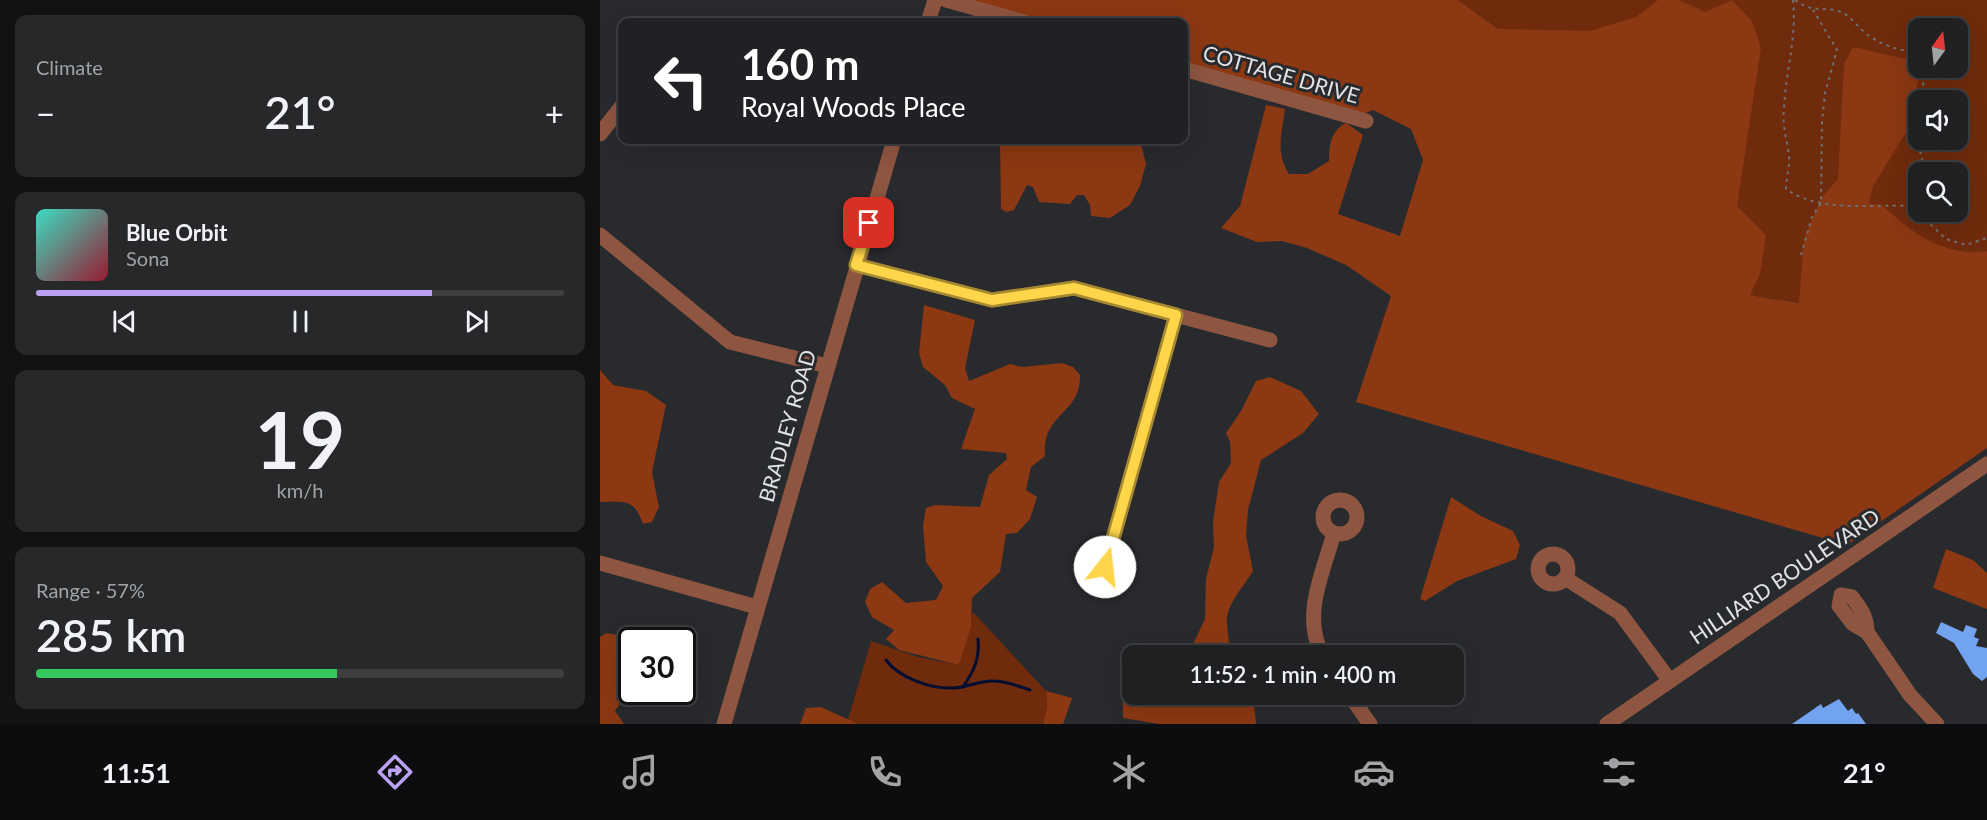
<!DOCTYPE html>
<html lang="en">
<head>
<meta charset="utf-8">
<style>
	:root { --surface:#1e2022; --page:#26282a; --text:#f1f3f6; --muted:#a1a3a5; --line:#3c3e40; --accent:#bca0f2 }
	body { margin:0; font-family:Lato,sans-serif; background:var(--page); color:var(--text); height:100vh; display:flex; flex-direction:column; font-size:22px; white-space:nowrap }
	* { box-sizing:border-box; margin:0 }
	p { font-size:20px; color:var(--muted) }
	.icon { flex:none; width:33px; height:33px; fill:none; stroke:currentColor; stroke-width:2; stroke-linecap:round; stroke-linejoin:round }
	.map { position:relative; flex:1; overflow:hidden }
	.sheet { display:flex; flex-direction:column; gap:15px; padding:15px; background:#101213; width:600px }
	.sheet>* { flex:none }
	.banner { position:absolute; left:18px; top:18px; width:570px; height:126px; border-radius:12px; box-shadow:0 6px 24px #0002,0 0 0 2px var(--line); background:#202124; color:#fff; overflow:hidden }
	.needle { width:39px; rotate:15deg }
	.buttons { position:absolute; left:1308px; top:18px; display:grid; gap:12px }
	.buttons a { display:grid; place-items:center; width:60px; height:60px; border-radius:12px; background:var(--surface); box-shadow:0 6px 24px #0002,0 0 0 2px var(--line); font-size:30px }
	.speed { position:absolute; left:18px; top:627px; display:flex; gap:12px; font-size:30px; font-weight:700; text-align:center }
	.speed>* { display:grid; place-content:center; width:78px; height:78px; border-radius:50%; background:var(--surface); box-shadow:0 6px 24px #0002,0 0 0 2px var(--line); line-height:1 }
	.speed .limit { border:3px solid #111; border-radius:9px; background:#fff; color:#111 }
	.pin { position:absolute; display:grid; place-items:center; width:51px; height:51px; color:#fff; margin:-26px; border-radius:12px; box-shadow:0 3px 9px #0006 }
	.me { position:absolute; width:66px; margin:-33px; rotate:16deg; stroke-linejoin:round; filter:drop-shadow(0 0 4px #0008) }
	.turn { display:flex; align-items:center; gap:21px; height:126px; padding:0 24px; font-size:27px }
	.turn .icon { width:78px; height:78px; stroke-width:2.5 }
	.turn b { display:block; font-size:42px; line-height:51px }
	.big { font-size:45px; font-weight:600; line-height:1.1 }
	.sheet .card { flex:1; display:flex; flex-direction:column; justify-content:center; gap:9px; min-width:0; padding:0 21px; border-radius:12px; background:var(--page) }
	.sheet .dial { align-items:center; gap:0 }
	.dial b { font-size:78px; line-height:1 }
	.song { display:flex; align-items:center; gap:18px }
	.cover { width:72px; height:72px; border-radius:9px; background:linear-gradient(135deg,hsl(170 70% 55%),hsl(350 70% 35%)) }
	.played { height:6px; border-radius:3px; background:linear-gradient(90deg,var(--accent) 75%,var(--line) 75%) }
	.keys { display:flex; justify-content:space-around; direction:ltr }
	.heat { display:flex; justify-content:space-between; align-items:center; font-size:33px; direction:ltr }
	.charge { height:9px; border-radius:4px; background:linear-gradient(90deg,#34c759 57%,var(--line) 0) }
	.trip { position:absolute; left:522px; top:645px; width:342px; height:60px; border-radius:12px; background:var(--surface); box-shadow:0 6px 24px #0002,0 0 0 2px var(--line); font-weight:600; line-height:60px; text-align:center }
	.tabs { display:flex; height:96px; justify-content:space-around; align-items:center; background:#0c0d0e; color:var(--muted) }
	.tabs .icon { width:42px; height:42px }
	.tabs .active { color:var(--accent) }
	.tabs b { font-size:27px; color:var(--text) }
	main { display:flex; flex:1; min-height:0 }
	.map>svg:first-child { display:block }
	.green { fill:#702b0c; fill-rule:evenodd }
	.forest { fill:#8b3813 }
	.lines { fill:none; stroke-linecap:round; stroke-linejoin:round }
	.stream { stroke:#000e31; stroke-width:3 }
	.building { fill:#72a3ef }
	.path { stroke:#6e7073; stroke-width:2; stroke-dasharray:3 4.5; stroke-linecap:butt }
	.minor { stroke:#8e5540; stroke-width:15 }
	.route-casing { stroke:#a68a30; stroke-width:15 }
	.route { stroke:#ffd54a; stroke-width:10 }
	.labels { text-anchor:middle; stroke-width:6; stroke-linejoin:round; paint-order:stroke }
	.street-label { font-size:21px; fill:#e1e3e5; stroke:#282a2e }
</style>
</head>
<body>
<main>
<section class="sheet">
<div class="card"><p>Climate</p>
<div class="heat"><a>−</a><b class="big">21°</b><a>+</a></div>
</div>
<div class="card">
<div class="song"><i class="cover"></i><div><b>Blue Orbit</b><p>Sona</p></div></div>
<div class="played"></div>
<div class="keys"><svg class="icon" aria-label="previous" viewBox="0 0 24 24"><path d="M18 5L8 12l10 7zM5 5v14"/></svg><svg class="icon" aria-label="pause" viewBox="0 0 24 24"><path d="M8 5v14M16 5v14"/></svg><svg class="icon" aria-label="next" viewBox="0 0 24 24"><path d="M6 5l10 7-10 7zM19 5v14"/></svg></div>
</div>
<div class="card dial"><b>19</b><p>km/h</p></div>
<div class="card"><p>Range · 57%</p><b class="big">285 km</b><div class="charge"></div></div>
</section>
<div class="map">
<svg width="1387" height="724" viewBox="0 0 1387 724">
	<rect width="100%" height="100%" fill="#282a2e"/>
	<g class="green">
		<path d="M858,0H1387V333L1150,295L916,42ZM1318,28H1358V68H1318ZM1318,100H1358V140H1318ZM1318,172H1358V212H1318Z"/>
		<polygon points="373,612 446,691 447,707 443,724 258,724 248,720 271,641 318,657 359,665"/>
	</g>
	<g class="forest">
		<path d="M349,0H858L898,29L990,31L1036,17L1058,0H1079L1105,12L1132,0L1152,21L1161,48L1137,206L1166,235L1160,274L1150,295L1199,303L1204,239L1221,198L1238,179L1244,64L1253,47L1314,61L1320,73L1307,131L1273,186L1269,204L1282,205C1311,232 1345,258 1387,251V448L1247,545L756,402L791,296L746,265L707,248L682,241L657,242L621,228L640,206L666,105L685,109C682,134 675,152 689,174H708L729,161C729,146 731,130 746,123L763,135L738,214L800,236L823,160L811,129L773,110L754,118L584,69V22H424Z"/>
		<polygon points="400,140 540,140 546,164 540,186 530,205 510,218 491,216 490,205 484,195 477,195 470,204 439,202 433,187 427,185 414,210 407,212 401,209"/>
		<path d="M324,305L375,320L365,368L369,381L410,364L422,367L462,363L473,367L480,375C481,415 441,413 445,456L431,467L426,490L437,497L430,519L417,533L406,534L400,572L372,598L371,627L359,665L299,650L286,639L294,630L272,617L265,602L270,589L282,582L306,603L336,600L343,586L326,562L323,526L326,508L335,505L380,507L389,475L407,459L406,453L361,449L375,409L352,398L345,385L323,367L319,353Z"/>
		<path d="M0,370L13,385L46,391L66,405L52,472L59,507L52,522L43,524C34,498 25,502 0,502Z"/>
		<path d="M670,377L701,391L719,414L703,433L661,460L648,510L646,535L653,571C643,588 625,605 627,625C628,636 630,643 629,653L588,655L605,619L606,579L614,547L613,522L619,482L631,463L630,442L626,433L641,411L656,381Z"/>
		<polygon points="851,497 881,516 913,531 920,545 916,559 857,581 825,601 820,599"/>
		<polygon points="1346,549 1373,560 1387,573 1387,609 1333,588"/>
		<polygon points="6,633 46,640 32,640 32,692 59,692 50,704 23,699 15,711 24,724 0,724 0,637"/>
		<polygon points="446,691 472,698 463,724 443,724 447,707"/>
		<polygon points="653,694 656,724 559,724 523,718 523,699 535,695"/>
		<polygon points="221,707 258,724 200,724 206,708"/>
	</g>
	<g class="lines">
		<g class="stream">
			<path d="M286,660C299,678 331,689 353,688C367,688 379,680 394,681C406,681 418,686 430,690"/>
			<path d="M363,687C374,671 380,658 378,639"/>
		</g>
	</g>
	<g class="building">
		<polygon points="1341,622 1363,632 1366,625 1377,629 1374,637 1379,639 1376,646 1387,648 1387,677 1382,681 1373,674 1354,643 1336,633"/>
		<polygon points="1239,699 1248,711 1252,708 1256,714 1258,713 1266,724 1192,724 1221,704 1223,708"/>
	</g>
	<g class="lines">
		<g class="path">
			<path d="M1193,0C1197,36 1186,71 1184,107C1182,126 1187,139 1189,157C1190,166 1186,178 1186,189C1220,213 1271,204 1311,206L1346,239L1366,245L1387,238"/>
			<path d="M1195,0C1209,11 1219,8 1234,10C1248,12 1255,24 1264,32C1279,44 1296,50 1315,52L1318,55"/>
			<polyline points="1319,100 1325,77 1324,68"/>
			<polyline points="1311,205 1322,159 1313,122 1318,103"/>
			<polyline points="1201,255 1212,217 1221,203 1222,122 1225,93 1237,50 1212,8"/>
		</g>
		<g class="minor">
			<polyline points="346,0 424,22"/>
			<polyline points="328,22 335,0"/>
			<polyline points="584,69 766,121"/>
			<polyline points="0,134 22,106"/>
			<polyline points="0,235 130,342 227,366"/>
			<polyline points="257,265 392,300 474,288 670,340"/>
			<circle cx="740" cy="517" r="17"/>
			<circle cx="953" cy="569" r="15"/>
			<polyline points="0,563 157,607"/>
			<polyline points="965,578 1020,613 1070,681"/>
			<polyline points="499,588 576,315"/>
			<path d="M1267,632C1267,617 1261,609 1252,597L1241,595L1239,606L1253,624L1267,632L1310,695L1337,724"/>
			<path d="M723,656C701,616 723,573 734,533"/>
			<polyline points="749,694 770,724"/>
			<polyline points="124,724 294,140"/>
			<polyline points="1007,724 1387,464"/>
		</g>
	</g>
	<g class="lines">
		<defs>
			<polyline id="route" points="269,223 256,265 392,300 474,288 576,315 505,567"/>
		</defs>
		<use href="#route" class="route-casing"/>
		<use href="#route" class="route"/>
	</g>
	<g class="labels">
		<g class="street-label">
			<text transform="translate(681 75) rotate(16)" y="7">COTTAGE DRIVE</text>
			<text transform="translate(188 426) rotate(-74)" y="7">BRADLEY ROAD</text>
			<text transform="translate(1185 577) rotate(-34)" y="7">HILLIARD BOULEVARD</text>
		</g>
	</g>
</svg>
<div class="buttons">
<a><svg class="needle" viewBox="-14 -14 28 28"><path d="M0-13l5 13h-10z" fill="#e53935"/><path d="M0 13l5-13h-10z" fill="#a1a3a5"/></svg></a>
<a><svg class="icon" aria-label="sound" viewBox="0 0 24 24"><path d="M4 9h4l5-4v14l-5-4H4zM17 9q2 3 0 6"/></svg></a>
<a><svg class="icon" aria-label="search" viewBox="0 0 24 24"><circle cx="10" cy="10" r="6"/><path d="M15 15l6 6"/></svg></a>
</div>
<div class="speed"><div class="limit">30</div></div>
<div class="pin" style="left:269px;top:223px;background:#d93025"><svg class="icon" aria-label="arrive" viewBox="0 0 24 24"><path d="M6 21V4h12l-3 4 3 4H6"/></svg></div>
<svg class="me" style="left:505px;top:567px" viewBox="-20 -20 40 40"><circle r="19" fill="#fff"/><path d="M0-13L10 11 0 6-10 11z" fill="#ffd54a"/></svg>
<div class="trip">11:52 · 1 min · 400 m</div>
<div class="banner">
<div class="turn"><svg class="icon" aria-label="left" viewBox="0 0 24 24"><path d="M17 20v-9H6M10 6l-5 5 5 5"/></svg><div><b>160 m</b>Royal Woods Place</div></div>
</div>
</div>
</main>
<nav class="tabs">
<b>11:51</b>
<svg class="icon active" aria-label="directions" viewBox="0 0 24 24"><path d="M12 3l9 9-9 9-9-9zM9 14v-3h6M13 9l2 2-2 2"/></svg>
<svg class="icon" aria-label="music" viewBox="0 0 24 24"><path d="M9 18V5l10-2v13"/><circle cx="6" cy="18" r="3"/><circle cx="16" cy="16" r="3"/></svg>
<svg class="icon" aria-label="phone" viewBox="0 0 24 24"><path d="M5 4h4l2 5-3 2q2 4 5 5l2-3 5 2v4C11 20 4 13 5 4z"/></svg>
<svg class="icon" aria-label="climate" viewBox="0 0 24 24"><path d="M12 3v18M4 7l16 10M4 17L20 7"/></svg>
<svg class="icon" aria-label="car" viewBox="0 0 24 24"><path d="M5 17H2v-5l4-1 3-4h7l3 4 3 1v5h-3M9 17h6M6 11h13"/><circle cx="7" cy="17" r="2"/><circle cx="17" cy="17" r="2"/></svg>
<svg class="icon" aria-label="filters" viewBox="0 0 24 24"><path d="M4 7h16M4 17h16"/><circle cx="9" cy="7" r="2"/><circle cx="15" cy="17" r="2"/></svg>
<b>21°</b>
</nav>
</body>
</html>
